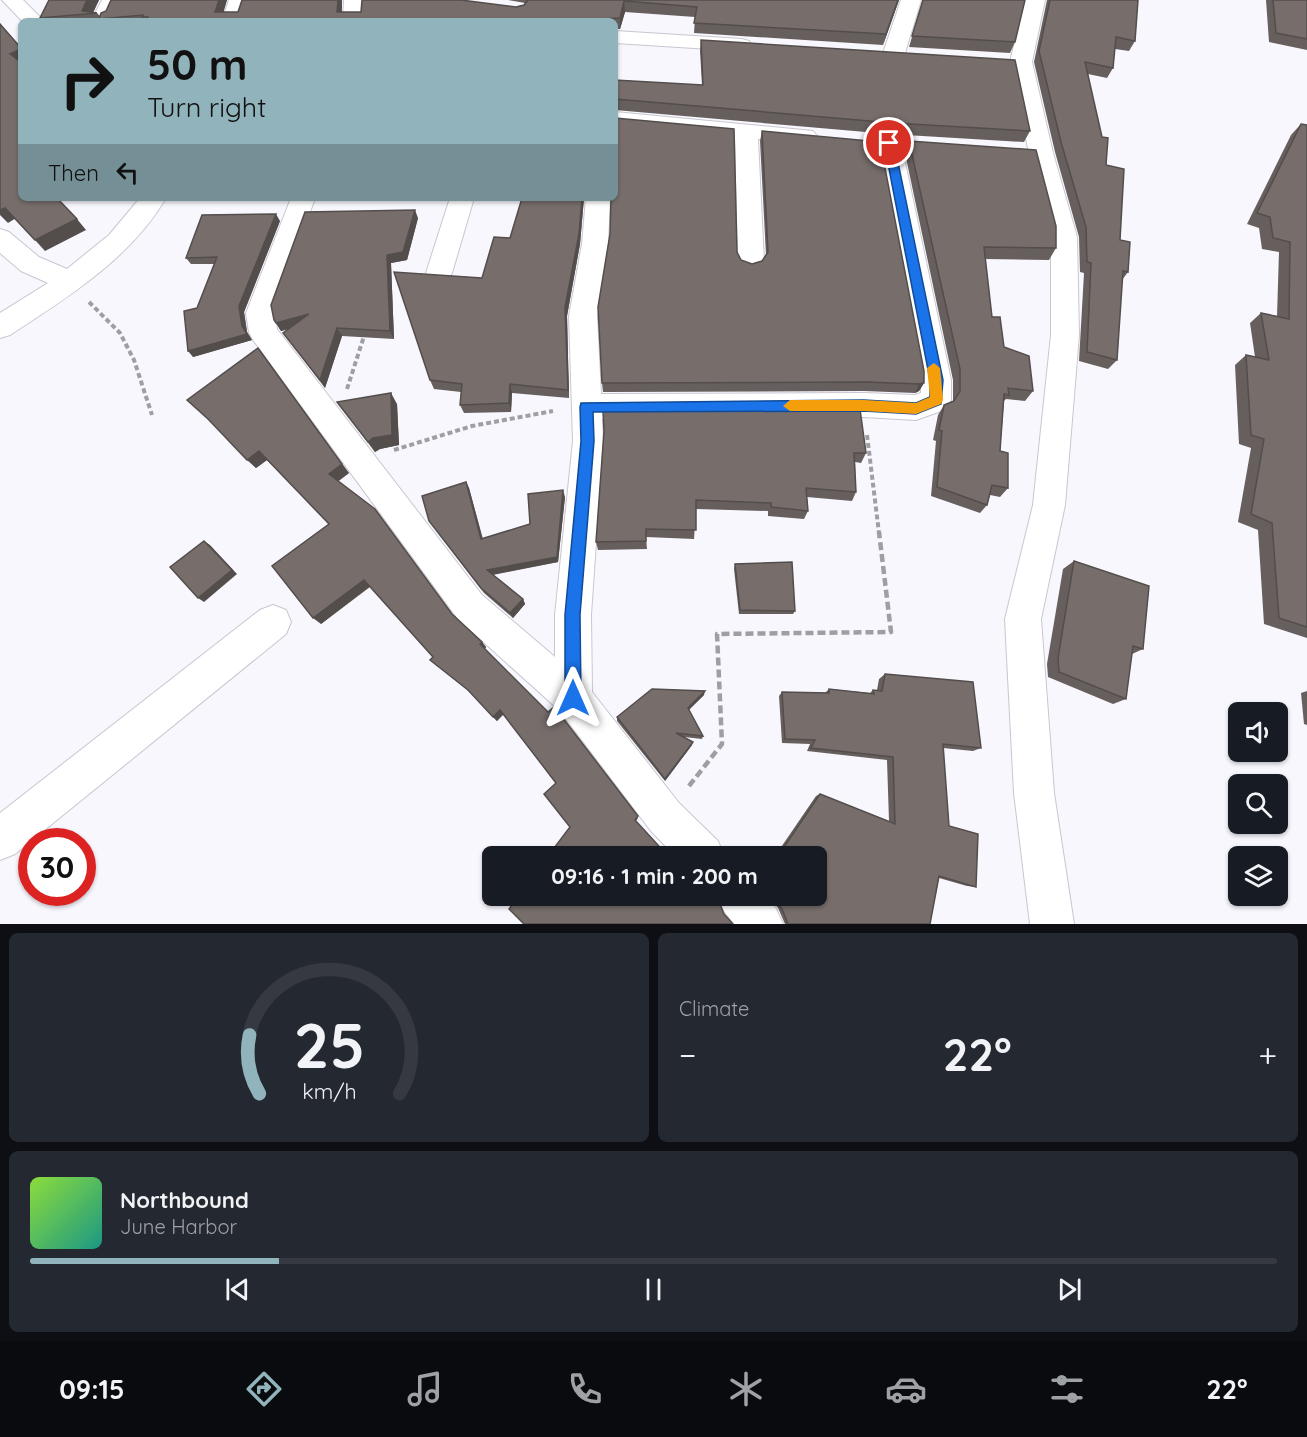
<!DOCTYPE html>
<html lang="en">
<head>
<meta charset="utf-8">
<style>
	:root { --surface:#171b24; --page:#242831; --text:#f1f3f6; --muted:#9ea1a6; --line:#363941; --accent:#91b3bb }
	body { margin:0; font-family:Quicksand,sans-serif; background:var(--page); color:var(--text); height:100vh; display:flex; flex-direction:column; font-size:22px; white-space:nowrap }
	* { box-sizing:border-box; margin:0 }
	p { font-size:20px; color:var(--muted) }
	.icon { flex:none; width:33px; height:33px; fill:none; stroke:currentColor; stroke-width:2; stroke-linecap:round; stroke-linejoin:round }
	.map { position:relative; height:924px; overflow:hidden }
	.sheet { display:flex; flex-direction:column; gap:9px; padding:9px; background:#0d0f14; flex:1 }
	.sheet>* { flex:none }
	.guide { position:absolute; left:18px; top:18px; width:600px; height:183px; border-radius:9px; box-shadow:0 2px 4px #0004; background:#91b3bb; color:#111; overflow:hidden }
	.fabs { position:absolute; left:1228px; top:702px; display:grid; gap:12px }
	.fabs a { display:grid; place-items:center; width:60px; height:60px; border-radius:9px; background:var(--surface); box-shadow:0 2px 4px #0004; font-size:30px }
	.speed { position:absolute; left:18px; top:828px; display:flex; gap:12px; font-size:30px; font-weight:700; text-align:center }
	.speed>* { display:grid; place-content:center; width:78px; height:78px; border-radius:50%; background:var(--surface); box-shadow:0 2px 4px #0004; line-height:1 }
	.speed .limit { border:9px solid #d22; background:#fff; color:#111 }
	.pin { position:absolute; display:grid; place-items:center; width:51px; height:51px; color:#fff; margin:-26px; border:3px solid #fff; border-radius:50%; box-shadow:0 2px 6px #0007 }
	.me { position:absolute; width:66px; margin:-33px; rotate:0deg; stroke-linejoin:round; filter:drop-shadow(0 0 4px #0008) }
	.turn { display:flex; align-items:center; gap:21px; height:126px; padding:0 30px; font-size:27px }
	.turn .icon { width:78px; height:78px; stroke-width:2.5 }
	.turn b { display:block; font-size:42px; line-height:51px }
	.then { display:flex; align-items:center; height:57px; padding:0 30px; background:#0003; gap:12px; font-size:22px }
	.big { font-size:45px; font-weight:700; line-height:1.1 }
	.sheet .card { flex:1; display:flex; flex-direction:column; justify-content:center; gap:9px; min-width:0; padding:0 21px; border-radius:9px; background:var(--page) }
	.sheet .dial { align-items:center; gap:0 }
	.dial svg { height:156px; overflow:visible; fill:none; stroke:var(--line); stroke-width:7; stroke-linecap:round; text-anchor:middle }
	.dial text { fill:var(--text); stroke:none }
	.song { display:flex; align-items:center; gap:18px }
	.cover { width:72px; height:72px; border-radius:9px; background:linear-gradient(135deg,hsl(90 70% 55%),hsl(170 70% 35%)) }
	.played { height:6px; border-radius:3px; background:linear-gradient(90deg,var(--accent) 20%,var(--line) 20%) }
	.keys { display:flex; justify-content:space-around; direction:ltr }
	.heat { display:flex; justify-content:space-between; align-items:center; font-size:33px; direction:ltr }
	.sheet .tiles { flex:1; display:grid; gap:9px; grid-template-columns:1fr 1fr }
	.card:last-child { grid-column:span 2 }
	.trip { position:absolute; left:482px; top:846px; width:345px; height:60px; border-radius:9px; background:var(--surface); box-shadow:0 2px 4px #0004; font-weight:700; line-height:60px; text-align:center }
	.menu { display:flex; height:96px; justify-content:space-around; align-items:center; background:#090b0e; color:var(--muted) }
	.menu .icon { width:42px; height:42px }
	.menu .selected { color:var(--accent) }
	.menu b { font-size:27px; color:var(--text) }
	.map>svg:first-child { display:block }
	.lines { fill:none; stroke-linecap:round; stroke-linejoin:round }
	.street-casing { stroke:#c8c7d0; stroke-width:2 }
	.path-far1 { stroke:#9e9ea3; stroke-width:4; stroke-dasharray:5 3; stroke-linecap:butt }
	.path { stroke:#9e9ea3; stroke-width:4.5; stroke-dasharray:8 4; stroke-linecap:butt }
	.street { fill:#fff; fill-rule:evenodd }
	.wall { fill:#665f5d }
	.shaded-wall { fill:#534d4c }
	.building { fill:#776e6c; stroke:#534d4c; stroke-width:1.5 }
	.route { fill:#1a73e8; stroke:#114b97; stroke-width:1.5 }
	.slow { fill:#f59e0b }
</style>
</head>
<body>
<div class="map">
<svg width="1307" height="924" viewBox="0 0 1307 924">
	<rect width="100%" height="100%" fill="#f8f7fe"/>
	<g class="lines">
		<defs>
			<g id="street">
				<polygon points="2,0 23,0 44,21 22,21"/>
				<polygon points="102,0 122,0 111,21 91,21"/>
				<polygon points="229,0 249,0 242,21 222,21"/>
				<polygon points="344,0 364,0 363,21 343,21"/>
				<polygon points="901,0 921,0 905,53 901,57 894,59 887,57 883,53"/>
				<polygon points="1025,0 1045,0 1032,62 1053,153 1077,237 1079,335 1065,505 1041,619 1054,793 1074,924 1030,924 1014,793 1005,619 1033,505 1051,335 1051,237 1029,153 1010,62"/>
				<polygon points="615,31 742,39 749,41 752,45 749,49 742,51 615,43"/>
				<polygon points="615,112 813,131 817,136 813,141 805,143 758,139 764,262 760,269 751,272 742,269 738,262 735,137 615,126"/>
				<polygon points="889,136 897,138 901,143 951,380 951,400 947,409 916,420 864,417 602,419 603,441 591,615 592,692 679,803 718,841 724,856 675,856 651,831 560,711 458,619 253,340 249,332 246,313 291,198 315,198 274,313 277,329 482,595 555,657 555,615 573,441 569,316 582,244 586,198 610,198 608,244 597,316 601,394 864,393 915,395 921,393 921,380 877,143 881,138"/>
				<path d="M140,198H166C130,259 68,297 10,335L0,338V313L48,283L21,271L0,253V229L9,232L39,257L67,269L109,235Z"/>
				<polygon points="450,198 474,198 452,273 448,280 439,283 430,280 426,273"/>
				<polygon points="273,605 286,610 291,622 286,634 15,854 0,860 0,813 260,610"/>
				<polygon points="718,896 766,896 776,909 783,924 734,924 724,911"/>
			</g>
		</defs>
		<use href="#street" class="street-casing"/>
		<g class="path-far1">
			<polyline points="89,302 120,333 134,360 152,415"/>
			<polyline points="347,389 365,333"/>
			<polyline points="867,435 879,533"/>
			<polyline points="394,450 472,426 553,411"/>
		</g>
		<polyline class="path" points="689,786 722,744 717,634 891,632 879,532"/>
		<use href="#street" class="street"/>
	</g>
	<g class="wall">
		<polygon points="99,0 93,12 97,13 100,16 227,0 223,12 238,12 342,0 342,12 361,12 516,7 524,5 525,3 508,0 899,0 883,45 694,33 695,17 625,12 620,29 615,29 615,21 43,21 40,18"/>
		<polygon points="923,0 1025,0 1015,42 1010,53 909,47"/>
		<polygon points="1047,0 1138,0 1135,41 1129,51 1115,49 1113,68 1107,78 1088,74 1120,240 1128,272 1122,280 1117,360 1108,369 1079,361 1084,273 1080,272 1079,237 1055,152 1034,62"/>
		<polygon points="1266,0 1307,0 1307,50 1269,42"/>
		<polygon points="701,40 1030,131 1024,142 889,134 615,110 615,80 702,85 700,51"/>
		<polygon points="1301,124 1307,125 1307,638 1264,624 1258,530 1238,522 1251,448 1239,444 1235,365 1246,355 1255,357 1250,323 1261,313 1277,316 1279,252 1262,249 1259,228 1247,224 1291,135"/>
		<polygon points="762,131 924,383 919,391 915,393 864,391 603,392 602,383 610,234 737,252 741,260 752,264 762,261 766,255 760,141"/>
		<polygon points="909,141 1056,248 1049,260 985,259 992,317 1004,347 1033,391 1025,401 1006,399 1004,401 1000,451 1008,488 1000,497 990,495 987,505 980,513 931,496 936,441 933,440 938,415 944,405 953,401 953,380 905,153"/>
		<polygon points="522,198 584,198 580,244 567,316 569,398 512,393 511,412 464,413 460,405 461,392 434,389 430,380 482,278 510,238"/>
		<polygon points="418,218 407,260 391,263 394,339 342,336 325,388 283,333 288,329 281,331 274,320"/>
		<polygon points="280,221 244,312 247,332 252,340 193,357 197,308 215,264 191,264 186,258"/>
		<polygon points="187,400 349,473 338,481 452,615 482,642 486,647 485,649 638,818 636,821 570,827 556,783 503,714 497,721 471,693 430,660 433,657 370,587 321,624 329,524 267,460 256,468 216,426"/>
		<polygon points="337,402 397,404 399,445 380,449 375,452"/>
		<polygon points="604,431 866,453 861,463 855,462 856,492 852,501 807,497 808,511 804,519 768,516 768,511 696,509 694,539 646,537 647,549 598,550 596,542"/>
		<polygon points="466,482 469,488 483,539 530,524 565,497 558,562 493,575 523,599 525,604 513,618 484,593 429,521"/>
		<polygon points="1074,561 1143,649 1132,654 1126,699 1113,704 1048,677 1047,664 1063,569"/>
		<polygon points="735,564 795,611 793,614 739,614 734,569"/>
		<polygon points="885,674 981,748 973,751 943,748 949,826 976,887 967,886 939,878 930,924 785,924 778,908 768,896 816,856 775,856 816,796 820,794 889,821 887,760 807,751 810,744 782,743 779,696 782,692 825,693 829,689 870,693 873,690 877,690 879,679"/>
		<polygon points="1307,691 1307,725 1304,724 1301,693"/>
		<polygon points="704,695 689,710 703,736 702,739 684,737 692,745 665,781 617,721 617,717"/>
	</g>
	<g class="shaded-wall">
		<polygon points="87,0 99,0 93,13 82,11"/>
		<polygon points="219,0 227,0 221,21 215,12"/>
		<polygon points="338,0 342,0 341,21 337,12"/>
		<polygon points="898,0 899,0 883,45 886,34"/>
		<polygon points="624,1 625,12 620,29 620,18"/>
		<polygon points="21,49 21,64 10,54"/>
		<polygon points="582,198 584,198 580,244 567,316 569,398 568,390 565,307"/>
		<polygon points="5,208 16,218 8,223 0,215 0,210"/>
		<polygon points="415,210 418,218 407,260 391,263 394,339 390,331 387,255"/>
		<polygon points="276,214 280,221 244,312 247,332 252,340 193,357 188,351 242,326 239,306"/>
		<polygon points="77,219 86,230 45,251 35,240"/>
		<polygon points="309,314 314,322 281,331 276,323"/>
		<polygon points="337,328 342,336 325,388 320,380"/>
		<polygon points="258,348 349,473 336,483 329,474"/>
		<polygon points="924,383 919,391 915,393 919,384"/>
		<polygon points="510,384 512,393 511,412 509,403"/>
		<polygon points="391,393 397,404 399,445 380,449 375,452 368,442 373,438"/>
		<polygon points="259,451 267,460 256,468 247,460"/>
		<polygon points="466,482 469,488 484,545 481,539"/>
		<polygon points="563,490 565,497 558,562 490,575 487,570"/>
		<polygon points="204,541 210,545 237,574 204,602 198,598"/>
		<polygon points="364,580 370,586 321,624 313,618"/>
		<polygon points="523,599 525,604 513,618 510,613"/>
		<polygon points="482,642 486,647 484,650 480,644"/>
		<polygon points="705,691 704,695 687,711 688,708"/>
		<polygon points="500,710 504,714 497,721 493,717"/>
		<polygon points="693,742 692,745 665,781 665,779"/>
	</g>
	<g class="building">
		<polygon points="49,0 87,0 82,11 97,13 40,18"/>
		<polygon points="111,0 219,0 215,12 238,12 242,0 338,0 337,12 361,12 362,0 461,0 516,7 524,5 528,0 898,0 886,34 694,23 697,7 624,1 620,18 603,19 602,21 147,21 148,17 142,17 143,15 99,19 101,13 106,11"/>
		<polygon points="923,0 1025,0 1015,42 912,36"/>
		<polygon points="1050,0 1138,0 1135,41 1116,37 1113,68 1085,62 1102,137 1108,138 1106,165 1124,169 1120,240 1130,242 1128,272 1123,271 1117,360 1087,352 1091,263 1087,262 1086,227 1061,142 1039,51"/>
		<polygon points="1273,0 1307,0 1307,39 1276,33"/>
		<polygon points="0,24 21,48 21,49 10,54 21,62 21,198 57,198 77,219 35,240 5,208 0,210"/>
		<polygon points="701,40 1015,60 1030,131 893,123 615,99 615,80 703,85"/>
		<polygon points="615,118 734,129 737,252 741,260 752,264 762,261 768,252 762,131 880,142 924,371 924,383 919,384 868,382 602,383 598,307 610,234 611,198 615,198"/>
		<polygon points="1301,124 1307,125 1307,627 1279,618 1272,523 1251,514 1264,439 1251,435 1246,355 1269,360 1261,313 1289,319 1290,242 1273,238 1270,217 1257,213"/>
		<polygon points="909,141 1036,150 1056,226 1056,248 984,247 992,317 1000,317 1004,347 1029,356 1033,391 1008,388 1009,395 1004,394 1000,451 1008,453 1008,488 992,485 987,505 937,487 942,431 939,430 944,405 954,401 960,391 960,369"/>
		<polygon points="522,198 582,198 579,234 565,307 568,390 510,384 509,403 460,405 462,384 430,380 394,272 482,278 494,237 510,238"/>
		<polygon points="415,210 403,252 387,255 390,331 337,328 320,380 283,333 309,314 276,323 274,320 271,305 305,212"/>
		<polygon points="276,214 239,306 242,326 247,334 188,351 184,311 197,308 217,257 186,258 202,215"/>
		<polygon points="258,348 342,464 329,474 375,509 452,614 482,642 480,644 548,712 554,707 556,709 638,816 635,820 668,856 548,856 570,827 544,794 556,783 500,710 493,717 468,690 430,660 433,657 364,580 313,618 272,566 329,524 259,451 247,460 208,419 187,400"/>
		<polygon points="391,393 392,435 373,438 368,442 337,402"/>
		<polygon points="860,409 866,453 854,453 856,492 806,488 808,511 771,507 771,503 696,500 696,530 646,529 646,541 596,542 604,431 603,411"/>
		<polygon points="466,482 481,539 530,524 528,494 563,490 557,557 487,570 523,599 510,613 481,588 429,521 422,496"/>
		<polygon points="204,541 232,570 198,598 170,567"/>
		<polygon points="1074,561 1149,586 1143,649 1133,646 1126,699 1059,672 1058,658"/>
		<polygon points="792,562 795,611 740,610 735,564"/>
		<polygon points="885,674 973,682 981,748 943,744 949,826 978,834 976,887 939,876 930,924 788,924 782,909 771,896 816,896 816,856 778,856 820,794 895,824 893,757 811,748 815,740 785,739 782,692 829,693 829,689 874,694 873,690 882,691"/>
		<polygon points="652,689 705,691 688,708 703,736 676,733 693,742 665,779 617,717"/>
		<polygon points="519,896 713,896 719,902 724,914 733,924 524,924 509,909"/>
	</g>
	<polygon class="route" points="889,140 894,143 943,380 941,404 916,414 864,411 593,412 594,441 580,615 581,698 579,704 573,707 568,704 565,698 565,615 581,441 580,407 581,403 864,400 916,403 930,397 930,380 884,143"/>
	<polygon class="slow" points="934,363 940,368 943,400 941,404 916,414 864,411 790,411 783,406 790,400 864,400 916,403 930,397 927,368"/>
</svg>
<div class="fabs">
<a><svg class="icon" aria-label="sound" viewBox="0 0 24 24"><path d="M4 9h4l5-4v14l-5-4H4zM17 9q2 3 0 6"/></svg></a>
<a><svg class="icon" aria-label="search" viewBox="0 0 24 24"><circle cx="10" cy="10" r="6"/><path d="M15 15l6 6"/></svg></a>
<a><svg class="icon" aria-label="layers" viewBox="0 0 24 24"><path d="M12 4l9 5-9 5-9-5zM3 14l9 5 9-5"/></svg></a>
</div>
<div class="speed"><div class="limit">30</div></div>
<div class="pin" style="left:889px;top:143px;background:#d93025"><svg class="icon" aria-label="arrive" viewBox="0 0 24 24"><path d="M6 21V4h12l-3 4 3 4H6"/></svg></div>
<svg class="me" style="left:573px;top:698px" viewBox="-20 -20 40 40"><path d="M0-17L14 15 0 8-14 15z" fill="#1a73e8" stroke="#fff" stroke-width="4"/></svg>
<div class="trip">09:16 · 1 min · 200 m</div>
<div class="guide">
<div class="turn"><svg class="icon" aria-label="right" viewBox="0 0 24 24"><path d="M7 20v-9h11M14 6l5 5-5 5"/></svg><div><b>50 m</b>Turn right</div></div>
<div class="then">Then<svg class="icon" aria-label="left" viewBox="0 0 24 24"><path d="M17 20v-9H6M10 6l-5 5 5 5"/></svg></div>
</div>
</div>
<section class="sheet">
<div class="tiles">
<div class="card dial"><svg viewBox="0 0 100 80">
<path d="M14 69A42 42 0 1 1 86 69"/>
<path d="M14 69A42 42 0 0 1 9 39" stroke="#91b3bb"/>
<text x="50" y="56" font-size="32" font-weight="700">25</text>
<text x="50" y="72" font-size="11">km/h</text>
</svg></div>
<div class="card"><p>Climate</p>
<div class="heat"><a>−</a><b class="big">22°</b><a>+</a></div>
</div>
<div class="card">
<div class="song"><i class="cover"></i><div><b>Northbound</b><p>June Harbor</p></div></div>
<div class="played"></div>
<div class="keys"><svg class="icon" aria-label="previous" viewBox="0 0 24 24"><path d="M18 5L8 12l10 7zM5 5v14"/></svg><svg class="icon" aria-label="pause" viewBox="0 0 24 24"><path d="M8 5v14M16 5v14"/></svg><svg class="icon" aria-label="next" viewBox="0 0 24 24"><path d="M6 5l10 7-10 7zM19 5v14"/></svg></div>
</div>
</div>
</section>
<nav class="menu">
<b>09:15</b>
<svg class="icon selected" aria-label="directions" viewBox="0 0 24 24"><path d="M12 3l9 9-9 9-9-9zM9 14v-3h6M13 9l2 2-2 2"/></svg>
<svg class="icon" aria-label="music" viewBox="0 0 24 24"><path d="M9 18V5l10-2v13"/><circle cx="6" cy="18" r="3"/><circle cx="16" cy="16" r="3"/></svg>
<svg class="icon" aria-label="phone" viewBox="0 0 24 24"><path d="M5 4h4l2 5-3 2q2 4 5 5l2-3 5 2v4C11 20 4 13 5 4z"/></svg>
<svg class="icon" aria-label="climate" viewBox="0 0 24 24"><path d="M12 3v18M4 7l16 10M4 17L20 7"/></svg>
<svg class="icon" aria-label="car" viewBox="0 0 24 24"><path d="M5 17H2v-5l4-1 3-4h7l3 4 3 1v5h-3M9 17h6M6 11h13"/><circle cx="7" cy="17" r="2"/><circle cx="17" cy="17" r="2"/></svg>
<svg class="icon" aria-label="filters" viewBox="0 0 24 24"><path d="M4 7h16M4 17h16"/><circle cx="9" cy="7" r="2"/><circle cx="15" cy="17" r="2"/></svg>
<b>22°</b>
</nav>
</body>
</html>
